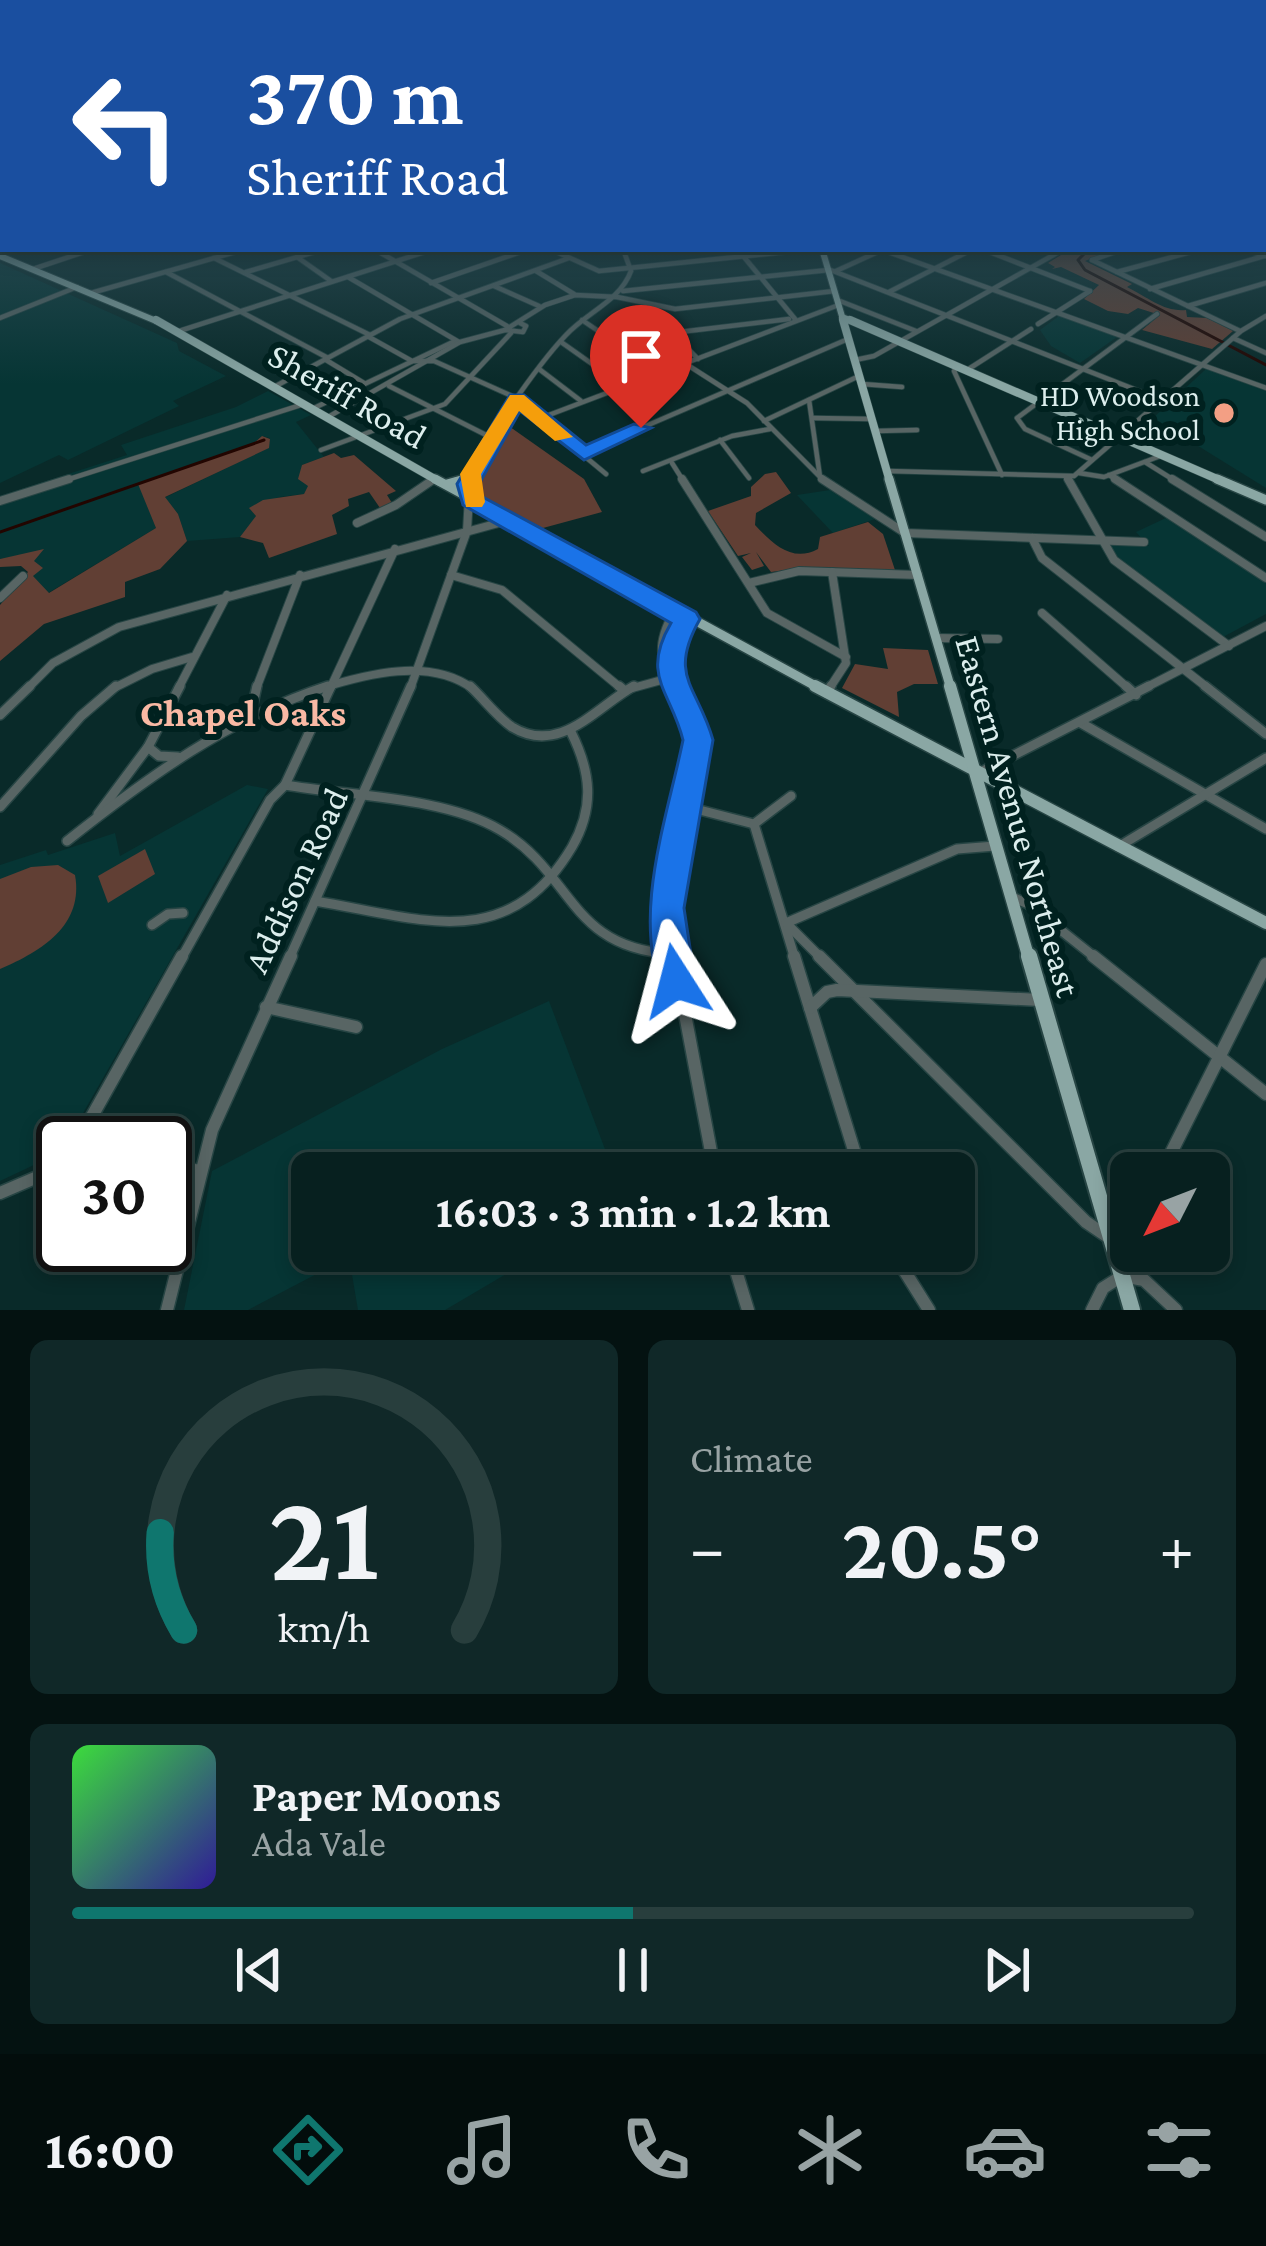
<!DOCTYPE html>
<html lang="en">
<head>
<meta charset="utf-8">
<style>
	:root { --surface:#07201f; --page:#102828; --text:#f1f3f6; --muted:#98a3a4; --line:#283e3d; --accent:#0f766e }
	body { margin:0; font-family:"Crimson Pro",serif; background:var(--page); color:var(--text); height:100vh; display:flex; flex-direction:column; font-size:45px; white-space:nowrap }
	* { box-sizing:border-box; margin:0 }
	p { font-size:39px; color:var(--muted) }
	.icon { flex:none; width:66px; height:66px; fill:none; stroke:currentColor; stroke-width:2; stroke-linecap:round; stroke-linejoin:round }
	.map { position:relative; height:1310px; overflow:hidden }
	.side { display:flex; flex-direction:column; gap:30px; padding:30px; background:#041211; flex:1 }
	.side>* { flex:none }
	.banner { position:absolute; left:0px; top:0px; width:1266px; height:252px; box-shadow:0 6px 18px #0003,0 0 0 3px var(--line); background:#1a4fa0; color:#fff; overflow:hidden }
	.needle { width:78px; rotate:228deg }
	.tools { position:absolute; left:1110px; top:1152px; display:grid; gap:24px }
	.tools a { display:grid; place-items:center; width:120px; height:120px; border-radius:18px; background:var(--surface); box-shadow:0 6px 18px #0003,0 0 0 3px var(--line); font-size:60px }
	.speed { position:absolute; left:36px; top:1116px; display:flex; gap:24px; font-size:60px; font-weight:700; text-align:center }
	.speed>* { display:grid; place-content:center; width:156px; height:156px; border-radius:50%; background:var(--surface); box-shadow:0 6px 18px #0003,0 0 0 3px var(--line); line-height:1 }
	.speed .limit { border:6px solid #111; border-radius:18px; background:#fff; color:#111 }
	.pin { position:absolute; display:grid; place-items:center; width:102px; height:102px; color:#fff; margin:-123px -51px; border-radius:50% 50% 50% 0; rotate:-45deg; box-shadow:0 0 12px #0007 }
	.pin .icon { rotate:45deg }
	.me { position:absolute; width:132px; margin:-66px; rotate:351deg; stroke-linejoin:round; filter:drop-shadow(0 0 9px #0008) }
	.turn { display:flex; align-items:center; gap:42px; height:252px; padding:0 48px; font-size:54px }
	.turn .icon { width:156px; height:156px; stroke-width:2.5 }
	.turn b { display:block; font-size:84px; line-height:102px }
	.big { font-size:90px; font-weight:700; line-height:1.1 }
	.side .card { flex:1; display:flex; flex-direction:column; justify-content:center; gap:18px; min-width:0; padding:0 42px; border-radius:18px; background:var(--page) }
	.side .dial { align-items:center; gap:0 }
	.dial svg { height:312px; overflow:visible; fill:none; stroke:var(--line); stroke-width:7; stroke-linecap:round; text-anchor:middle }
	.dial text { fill:var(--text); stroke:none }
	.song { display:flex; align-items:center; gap:36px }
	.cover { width:144px; height:144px; border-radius:18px; background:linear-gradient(135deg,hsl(120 70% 55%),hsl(250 70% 35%)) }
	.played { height:12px; border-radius:6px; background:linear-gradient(90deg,var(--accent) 50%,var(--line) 50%) }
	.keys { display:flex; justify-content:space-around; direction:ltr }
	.heat { display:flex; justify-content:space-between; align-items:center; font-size:66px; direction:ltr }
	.side .tiles { flex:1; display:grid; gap:30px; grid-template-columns:1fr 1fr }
	.card:last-child { grid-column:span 2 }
	.trip { position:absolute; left:291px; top:1152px; width:684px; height:120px; border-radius:18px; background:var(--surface); box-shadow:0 6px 18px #0003,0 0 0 3px var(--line); font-weight:700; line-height:120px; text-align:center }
	.dock { display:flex; height:192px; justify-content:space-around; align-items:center; background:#030d0c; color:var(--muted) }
	.dock .icon { width:84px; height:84px }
	.dock .on { color:var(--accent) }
	.dock b { font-size:54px; color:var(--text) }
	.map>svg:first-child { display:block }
	.built { fill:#063534 }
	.green { fill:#613f34 }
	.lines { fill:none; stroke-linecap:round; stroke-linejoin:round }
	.stream { stroke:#220500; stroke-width:3 }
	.minor-far3-casing { stroke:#274544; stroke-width:6 }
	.minor-far2-casing { stroke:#274544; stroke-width:10 }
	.minor-far1-casing { stroke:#274544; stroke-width:12 }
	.minor-casing { stroke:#274544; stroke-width:15 }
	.major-far4-casing { stroke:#274544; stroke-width:8 }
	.major-far3-casing { stroke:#274544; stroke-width:9 }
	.major-far2-casing { stroke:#274544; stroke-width:12 }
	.major-far1-casing { stroke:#274544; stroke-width:15 }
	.major-casing { stroke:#274544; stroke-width:20 }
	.minor-far3 { stroke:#586564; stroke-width:4.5 }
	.minor-far2 { stroke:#586564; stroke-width:8 }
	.minor-far1 { stroke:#586564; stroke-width:9 }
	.minor { stroke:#586564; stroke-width:12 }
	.major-far4 { stroke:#8aa7a4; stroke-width:6 }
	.major-far3 { stroke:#8aa7a4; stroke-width:8 }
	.major-far2 { stroke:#8aa7a4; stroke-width:9 }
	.major-far1 { stroke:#8aa7a4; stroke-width:12 }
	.major { stroke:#8aa7a4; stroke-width:16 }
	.route { fill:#1a73e8; stroke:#114b97; stroke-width:3 }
	.slow { fill:#f59e0b }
	.poi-dot { fill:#f39f84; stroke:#00211f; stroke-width:4.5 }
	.labels { text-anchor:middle; stroke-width:12; stroke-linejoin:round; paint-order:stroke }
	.far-poi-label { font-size:30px; fill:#dceeed; stroke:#00211f; text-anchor:end }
	.street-label { font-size:36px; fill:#dceeed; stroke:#00211f }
	.neighbourhood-label { font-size:39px; font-weight:bold; fill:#f9b9a4; stroke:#00211f }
</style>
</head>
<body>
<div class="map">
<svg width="1266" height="1310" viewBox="0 0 1266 1310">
	<rect width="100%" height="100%" fill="#092a29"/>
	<g class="built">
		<polygon points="0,263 177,343 179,351 226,376 173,401 179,406 68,460 59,455 0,483"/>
		<polygon points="1059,316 1117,337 1080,363 1051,346 1040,330"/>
		<polygon points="1206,369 1266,391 1266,488 1153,418"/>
		<polygon points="268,391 311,415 296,422 324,457 302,465 309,486 304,494 280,497 250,509 256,516 253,526 240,537 187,541 178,514 164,498 268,448 270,438 262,436 254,443 139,484 156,528 48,593 32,576 33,561 42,551 0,559 0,496 127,455 121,445 236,407"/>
		<polygon points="830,490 875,519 833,533 797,495"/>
		<polygon points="1168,517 1266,582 1266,614 1223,637 1119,559 1110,545 1149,546 1136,532"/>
		<polygon points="247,785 268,789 66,1143 53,1156 0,1181 0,865 46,850 48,855 115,833 120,856"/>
		<polygon points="549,1001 614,1173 312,1173 312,1251 545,1251 445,1310 358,1310 349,1257 248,1310 184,1310 212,1171 442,1049"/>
	</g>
	<g class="green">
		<path d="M1071,249L1107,252L1085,261L1132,284L1127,287C1149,298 1164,312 1186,310L1187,317L1207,318L1233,331L1212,349L1142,330L1160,315L1138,308L1128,314L1108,311L1084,299L1099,285L1061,267L1052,269L1055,267L1048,263Z"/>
		<polygon points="506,424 584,479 602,512 543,528 487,500 476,487 477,473"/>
		<polygon points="262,436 270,439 269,448 165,497 178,514 187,541 160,569 125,582 125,597 44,624 0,661 0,605 28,572 21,566 0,567 0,559 44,549 34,561 43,568 33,576 49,593 156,528 138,484 254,443"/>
		<polygon points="334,453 341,458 354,455 396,491 387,495 392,503 380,508 369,492 348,499 349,506 332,515 337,534 269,558 263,543 240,537 256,516 249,508 263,500 304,494 308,486 298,479 302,465"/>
		<path d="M776,472L791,493L756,513L755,525C773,544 792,563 818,549L820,537L868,522L883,534L895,570L810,567L771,572L756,552L764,566L752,570L742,557L751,553L738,556L708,511L751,496V487L765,474Z"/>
		<polygon points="883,648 928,650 938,684 914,684 897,692 899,717 842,688 855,664 888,669"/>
		<polygon points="145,849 155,874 108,903 98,876"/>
		<path d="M58,865L75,875C84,925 42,951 0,969V879L31,867Z"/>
	</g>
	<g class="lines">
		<g class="stream">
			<polyline points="1082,249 1085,253 1078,260 1085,270 1266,365"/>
			<polyline points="0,532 264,440"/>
		</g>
		<defs>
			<g id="minor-far3">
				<polyline points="374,249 507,326"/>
				<polyline points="550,249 599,271 815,249"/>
				<polyline points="880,249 1266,388"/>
				<polyline points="982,249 1090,291"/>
				<polyline points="1243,249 1265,256"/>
				<polyline points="297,257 331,281"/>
				<polyline points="744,257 795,319"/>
				<polyline points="214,258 370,335"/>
				<polyline points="1092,260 1240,331"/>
				<polyline points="1092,260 1124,249"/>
				<polyline points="33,269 93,249"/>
				<polyline points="828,269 1162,400"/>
				<polyline points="536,271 574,294"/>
				<polyline points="836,271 882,250"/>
				<polyline points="166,272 328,358"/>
				<polyline points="246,272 325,249"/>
				<polyline points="1117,272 1202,249"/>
				<polyline points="348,277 459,342"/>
				<polyline points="431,283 529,249"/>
				<polyline points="494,286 539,306"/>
				<polyline points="1150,289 1264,256"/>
				<polyline points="623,291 829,270"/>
				<polyline points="889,292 973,249"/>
				<polyline points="91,293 246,249"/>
				<polyline points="840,301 916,331"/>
				<polyline points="655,305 664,324 698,359"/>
				<polyline points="1188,306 1266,283"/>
				<polyline points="0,318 77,287"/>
				<polyline points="582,320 659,372"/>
				<polyline points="520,323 526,326 523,332 505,330 545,305 575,295 617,297 675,309 835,291"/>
				<polyline points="1038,324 1090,291"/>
				<polyline points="176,332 434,249"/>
				<polyline points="671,333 789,319"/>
				<polyline points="369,337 412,361 434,361 512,396 606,474"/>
				<polyline points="1233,338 1266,353"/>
				<polyline points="561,342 622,385"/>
				<polyline points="326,360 364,383"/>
				<polyline points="855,360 874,356 1064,249"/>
				<polyline points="686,364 747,403 825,482"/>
				<polyline points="958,366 954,371 1002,475"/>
				<polyline points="539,369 581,401"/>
				<polyline points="967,370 1031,329"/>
				<polyline points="862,384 902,387"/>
				<polyline points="389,386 492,438"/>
				<polyline points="274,387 400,319 569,258"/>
				<polyline points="809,400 820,477"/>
				<polyline points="312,409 455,341"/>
				<polyline points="328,417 460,342 505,330"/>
				<polyline points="541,418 836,306"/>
				<polyline points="813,418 872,419"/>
				<polyline points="764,421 859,376"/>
				<polyline points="876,431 917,430"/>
				<polyline points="720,440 749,478"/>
				<polyline points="321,450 445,404 511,333"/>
				<polyline points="583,453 848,339"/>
				<polyline points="1092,460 1025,429 1017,418 1157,314"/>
				<polyline points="1145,462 1177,482"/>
				<polyline points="672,463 684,482"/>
				<polyline points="643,471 732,436 770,429"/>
				<polyline points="887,471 1074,476 1241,331 1266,316"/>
				<polyline points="1079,473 1104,477 1163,455"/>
				<polyline points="1109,475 1120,482"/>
				<polyline points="1067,478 1069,482"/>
				<polyline points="60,482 304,404"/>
				<polyline points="430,482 434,479"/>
				<path d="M470,482C473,453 543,359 566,335C587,312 620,301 631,271L623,249"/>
			</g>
			<g id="minor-far2">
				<polyline points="682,479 767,613 846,657"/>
				<polyline points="822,479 905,533 1144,542"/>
				<polyline points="1068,479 1114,560 1229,646"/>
				<polyline points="1115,479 1266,578"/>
				<polyline points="1172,479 1266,537"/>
				<polyline points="0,501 69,479"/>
				<polyline points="357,523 396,505 434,479"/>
				<polyline points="1032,538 1042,558 1209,689"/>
				<polyline points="451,575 502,590 622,689"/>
				<polyline points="749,583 799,571 918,575"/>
				<polyline points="0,598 23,576"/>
				<path d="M674,612C657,642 658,660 676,689"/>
				<polyline points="1042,613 1129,689"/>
				<polyline points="936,638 998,639"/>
				<polyline points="670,677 676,637 687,619"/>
				<polyline points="27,689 53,663 119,627 506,521"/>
				<polyline points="112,689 152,669 192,657"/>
				<polyline points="178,689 227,595"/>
				<polyline points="256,689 300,575"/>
				<path d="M319,689C366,674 430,657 473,689"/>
				<polyline points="330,689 395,549"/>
				<polyline points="410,689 467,531 470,479"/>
				<polyline points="629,689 669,678"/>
				<polyline points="829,689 846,663 832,572"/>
				<polyline points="1143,689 1266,626"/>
			</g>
			<g id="minor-far1">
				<path d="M470,686C484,699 496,716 512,727C560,756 596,707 634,686"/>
				<polyline points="619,686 625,691"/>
				<path d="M674,686C723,767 670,829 666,913C666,927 672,944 674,959"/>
				<polyline points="1126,686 1136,695"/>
				<polyline points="1205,686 1266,734"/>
				<polyline points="826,693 831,686"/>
				<polyline points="251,713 257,686"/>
				<polyline points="0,715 30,686"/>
				<polyline points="1081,723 1266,829"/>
				<polyline points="148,747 159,756 178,757"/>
				<polyline points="979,773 1149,686"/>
				<path d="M285,785C349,796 445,797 500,830C574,873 568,948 672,954"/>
				<polyline points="0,807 81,716 116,686"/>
				<polyline points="688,807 754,824 791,796"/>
				<polyline points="98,814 148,747 180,686"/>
				<polyline points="754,824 795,959"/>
				<path d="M67,841C148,777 229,718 328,686"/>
				<polyline points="1118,847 1266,758"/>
				<polyline points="1012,897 1028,904 1097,959"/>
				<path d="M315,901C419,918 507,956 572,847C595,807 591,772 571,732"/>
				<polyline points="152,925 168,914 183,913"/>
				<polyline points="181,959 270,800 285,785 331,686"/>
				<polyline points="289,959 411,686"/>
				<polyline points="822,959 786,923 957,849 995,846"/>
			</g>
			<g id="minor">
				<polyline points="674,956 715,1173"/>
				<polyline points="794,956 861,1173"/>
				<polyline points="819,956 1086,1222 1111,1239 1131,1232"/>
				<polyline points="1093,956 1266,1094"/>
				<polyline points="266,1007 356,1027"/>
				<polyline points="810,1008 827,992 837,990 1040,1000"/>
				<polyline points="77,1143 182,956"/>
				<polyline points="165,1164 199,1171"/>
				<polyline points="1161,1173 1266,964"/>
				<polyline points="0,1193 63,1166"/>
				<polyline points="730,1251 748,1310"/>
				<polyline points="892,1251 929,1310"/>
				<polyline points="167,1310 212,1130 291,956"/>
				<polyline points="1092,1310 1103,1288 1122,1276 1144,1280 1176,1310"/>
			</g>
			<g id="major-far4">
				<polyline points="822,249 844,323"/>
				<polyline points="0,256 161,323"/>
				<polyline points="842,317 857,323"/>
			</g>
			<g id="major-far3">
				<polyline points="156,320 440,482"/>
				<polyline points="843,320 890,482"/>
				<polyline points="850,320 1224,482"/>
				<polyline points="454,482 469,478"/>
			</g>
			<g id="major-far2">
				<polyline points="435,479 821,689"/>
				<polyline points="889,479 951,689"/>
				<polyline points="1217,479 1266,500"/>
				<polyline points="447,484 465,479"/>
			</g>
			<g id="major-far1">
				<polyline points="815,686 1266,923"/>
				<polyline points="950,686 1029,959"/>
			</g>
			<polyline id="major" points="1029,956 1132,1310"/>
		</defs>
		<use href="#minor-far3" class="minor-far3-casing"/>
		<use href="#minor-far2" class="minor-far2-casing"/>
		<use href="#minor-far1" class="minor-far1-casing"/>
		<use href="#minor" class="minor-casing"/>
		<use href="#major-far4" class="major-far4-casing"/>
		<use href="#major-far3" class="major-far3-casing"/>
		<use href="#major-far2" class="major-far2-casing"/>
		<use href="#major-far1" class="major-far1-casing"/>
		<use href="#major" class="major-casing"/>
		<use href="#minor-far3" class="minor-far3"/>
		<use href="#minor-far2" class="minor-far2"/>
		<use href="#minor-far1" class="minor-far1"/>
		<use href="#minor" class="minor"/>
		<use href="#major-far4" class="major-far4"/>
		<use href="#major-far3" class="major-far3"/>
		<use href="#major-far2" class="major-far2"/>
		<use href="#major-far1" class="major-far1"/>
		<use href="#major" class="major"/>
	</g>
	<linearGradient id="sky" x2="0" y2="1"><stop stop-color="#051717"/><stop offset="0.52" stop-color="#2c4a54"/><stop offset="1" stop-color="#2c4a54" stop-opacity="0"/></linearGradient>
	<rect width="1266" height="384" fill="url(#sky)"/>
	<path class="route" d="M510,395H524L586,445L634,424L651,428L584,460L520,411L479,484L481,496L696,612L700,619C667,677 698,686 713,740L684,908L695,981L690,994L676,1000L663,994C631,915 667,819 683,740C671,691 640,676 671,623L463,505L457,484Z"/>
	<polygon class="slow" points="510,395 524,395 573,437 555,441 519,411 481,474 485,502 482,507 466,507 460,474"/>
	<circle class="poi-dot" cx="1224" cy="413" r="12"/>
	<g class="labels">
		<g class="far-poi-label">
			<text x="1200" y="406">HD Woodson<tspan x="1200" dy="34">High School</tspan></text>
		</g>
		<g class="street-label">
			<text transform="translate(348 395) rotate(30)" y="13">Sheriff Road</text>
			<text transform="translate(1019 816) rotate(74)" y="13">Eastern Avenue Northeast</text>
			<text transform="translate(295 880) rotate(-65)" y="13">Addison Road</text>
		</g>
		<g class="neighbourhood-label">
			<text x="243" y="726">Chapel Oaks</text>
		</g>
	</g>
</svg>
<div class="tools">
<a><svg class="needle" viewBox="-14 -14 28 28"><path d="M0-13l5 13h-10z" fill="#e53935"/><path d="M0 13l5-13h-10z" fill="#98a3a4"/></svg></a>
</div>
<div class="speed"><div class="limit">30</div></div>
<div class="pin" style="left:641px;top:428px;background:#d93025"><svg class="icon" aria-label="arrive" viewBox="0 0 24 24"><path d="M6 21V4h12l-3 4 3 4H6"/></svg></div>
<svg class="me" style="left:676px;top:981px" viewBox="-20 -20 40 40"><path d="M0-17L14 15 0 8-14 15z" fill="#1a73e8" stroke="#fff" stroke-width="4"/></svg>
<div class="trip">16:03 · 3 min · 1.2 km</div>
<div class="banner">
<div class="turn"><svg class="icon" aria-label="left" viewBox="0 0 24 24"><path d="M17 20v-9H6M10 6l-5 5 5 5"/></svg><div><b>370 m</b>Sheriff Road</div></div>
</div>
</div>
<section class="side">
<div class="tiles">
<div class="card dial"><svg viewBox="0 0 100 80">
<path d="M14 69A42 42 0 1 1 86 69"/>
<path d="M14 69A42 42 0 0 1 8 44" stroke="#0f766e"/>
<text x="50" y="56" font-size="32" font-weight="700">21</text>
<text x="50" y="72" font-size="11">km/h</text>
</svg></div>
<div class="card"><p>Climate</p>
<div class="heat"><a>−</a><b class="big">20.5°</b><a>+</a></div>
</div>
<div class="card">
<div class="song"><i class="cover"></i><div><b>Paper Moons</b><p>Ada Vale</p></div></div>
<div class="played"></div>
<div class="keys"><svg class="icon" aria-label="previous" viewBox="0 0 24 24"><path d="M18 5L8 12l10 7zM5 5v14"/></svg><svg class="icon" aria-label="pause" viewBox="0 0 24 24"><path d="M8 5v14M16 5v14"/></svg><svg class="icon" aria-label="next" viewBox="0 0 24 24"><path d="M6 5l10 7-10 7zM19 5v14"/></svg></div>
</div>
</div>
</section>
<nav class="dock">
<b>16:00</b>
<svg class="icon on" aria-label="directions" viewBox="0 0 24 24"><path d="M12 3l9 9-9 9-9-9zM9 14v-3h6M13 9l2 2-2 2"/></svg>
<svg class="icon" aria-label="music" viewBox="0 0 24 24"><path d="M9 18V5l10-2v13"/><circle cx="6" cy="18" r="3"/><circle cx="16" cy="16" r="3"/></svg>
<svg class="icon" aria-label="phone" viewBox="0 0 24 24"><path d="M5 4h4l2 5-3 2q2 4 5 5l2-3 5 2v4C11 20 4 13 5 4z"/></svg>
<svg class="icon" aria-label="climate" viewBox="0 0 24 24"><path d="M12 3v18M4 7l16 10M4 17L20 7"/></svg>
<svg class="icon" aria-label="car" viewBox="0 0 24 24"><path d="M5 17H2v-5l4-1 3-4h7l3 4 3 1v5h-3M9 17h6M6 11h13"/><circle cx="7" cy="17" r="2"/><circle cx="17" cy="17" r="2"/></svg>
<svg class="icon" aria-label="filters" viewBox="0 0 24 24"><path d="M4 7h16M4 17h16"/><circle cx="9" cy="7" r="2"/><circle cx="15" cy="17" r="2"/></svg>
</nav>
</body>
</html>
